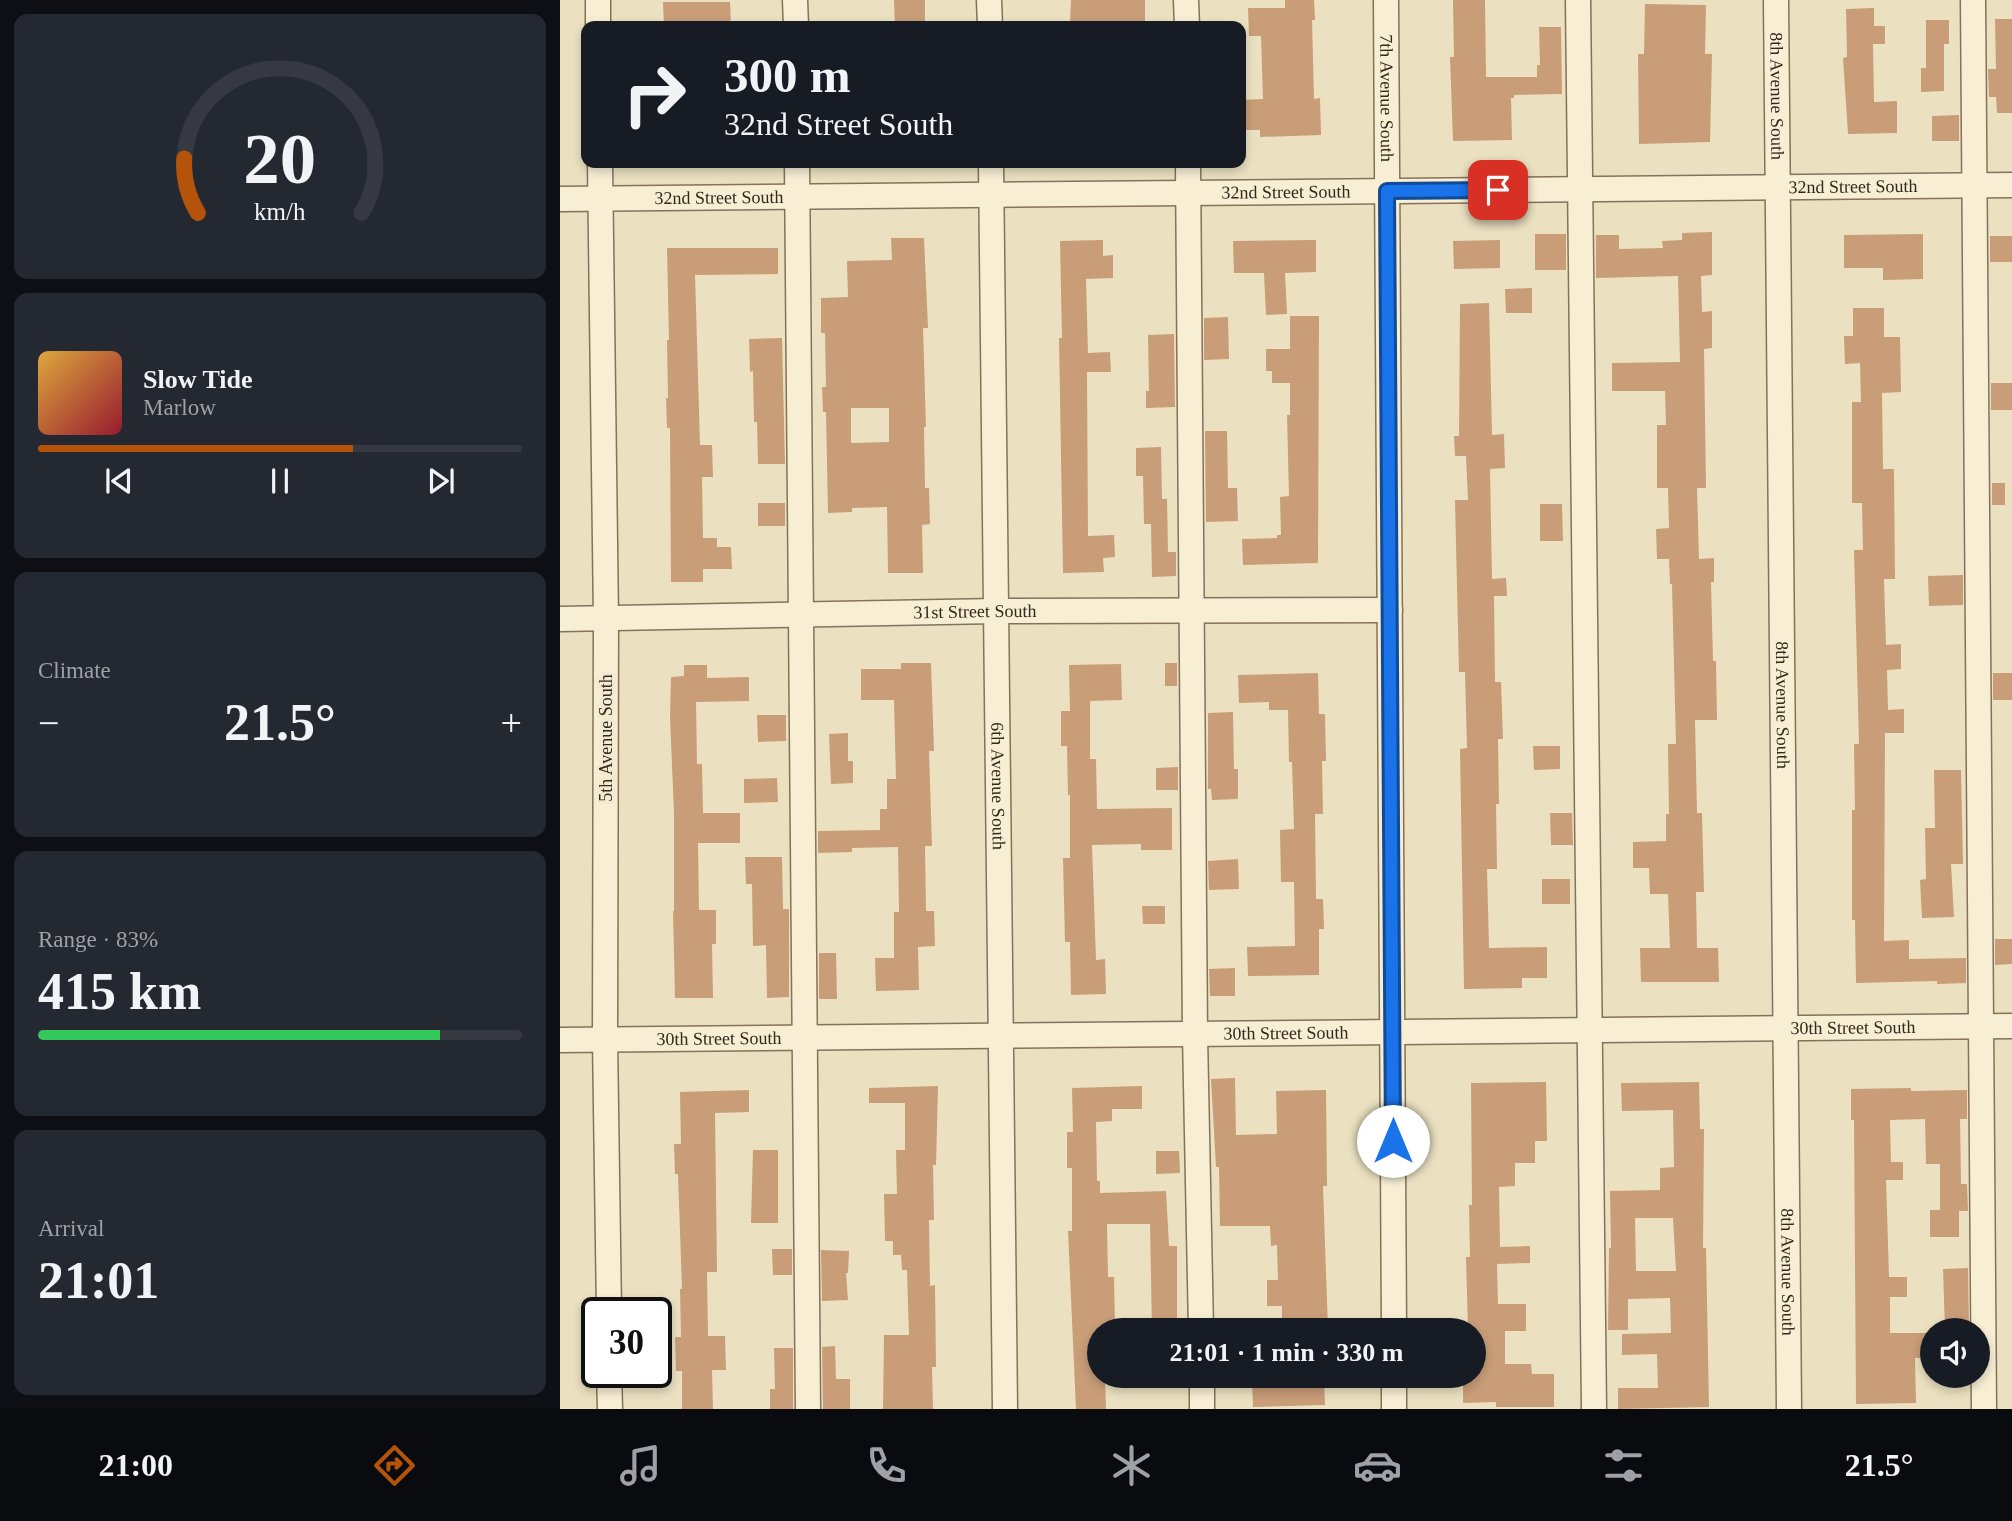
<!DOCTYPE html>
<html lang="en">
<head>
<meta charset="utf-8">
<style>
	:root { --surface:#171b24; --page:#242831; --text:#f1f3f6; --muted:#9ea1a6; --line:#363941; --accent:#b45309 }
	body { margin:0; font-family:Georgia,serif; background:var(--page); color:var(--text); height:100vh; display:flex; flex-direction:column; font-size:26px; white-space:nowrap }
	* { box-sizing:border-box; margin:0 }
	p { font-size:23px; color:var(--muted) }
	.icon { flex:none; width:38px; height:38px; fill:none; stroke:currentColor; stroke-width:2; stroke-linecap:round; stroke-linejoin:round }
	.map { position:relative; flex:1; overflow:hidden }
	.side { display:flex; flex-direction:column; gap:14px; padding:14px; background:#0d0f14; width:560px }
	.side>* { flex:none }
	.hud { position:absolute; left:21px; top:21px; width:665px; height:147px; border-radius:14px; box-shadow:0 4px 10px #0003; background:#171b24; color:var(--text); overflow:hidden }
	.fabs { position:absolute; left:1360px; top:1318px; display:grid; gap:14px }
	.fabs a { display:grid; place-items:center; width:70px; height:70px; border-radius:50%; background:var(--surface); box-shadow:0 4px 10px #0003; font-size:35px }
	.speed { position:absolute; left:21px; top:1297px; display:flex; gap:14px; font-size:35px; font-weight:700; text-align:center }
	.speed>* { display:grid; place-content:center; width:91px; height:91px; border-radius:50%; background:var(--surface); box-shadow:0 4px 10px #0003; line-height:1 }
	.speed .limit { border:4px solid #111; border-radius:10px; background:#fff; color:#111 }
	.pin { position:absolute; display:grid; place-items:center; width:60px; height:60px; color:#fff; margin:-30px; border-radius:14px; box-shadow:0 4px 10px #0006 }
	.me { position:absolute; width:77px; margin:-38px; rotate:0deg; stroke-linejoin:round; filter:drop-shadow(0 0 5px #0008) }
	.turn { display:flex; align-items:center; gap:24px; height:147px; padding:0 28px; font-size:32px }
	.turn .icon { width:91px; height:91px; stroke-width:2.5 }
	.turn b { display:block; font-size:49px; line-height:60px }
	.big { font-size:52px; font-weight:700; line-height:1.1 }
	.side .card { flex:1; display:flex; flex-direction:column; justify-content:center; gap:10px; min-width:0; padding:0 24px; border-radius:14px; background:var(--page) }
	.side .dial { align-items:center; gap:0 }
	.dial svg { height:182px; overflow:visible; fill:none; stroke:var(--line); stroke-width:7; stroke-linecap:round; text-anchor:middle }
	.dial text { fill:var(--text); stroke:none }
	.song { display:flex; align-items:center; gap:21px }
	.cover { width:84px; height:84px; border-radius:10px; background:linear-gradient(135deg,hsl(40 70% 55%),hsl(350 70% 35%)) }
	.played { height:7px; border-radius:4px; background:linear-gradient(90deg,var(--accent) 65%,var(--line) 65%) }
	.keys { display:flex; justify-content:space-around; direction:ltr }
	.heat { display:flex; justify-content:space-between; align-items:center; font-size:38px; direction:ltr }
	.charge { height:10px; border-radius:5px; background:linear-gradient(90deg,#34c759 83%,var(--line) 0) }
	.trip { position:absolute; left:527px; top:1318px; width:399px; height:70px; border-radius:35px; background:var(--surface); box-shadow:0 4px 10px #0003; font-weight:700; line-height:70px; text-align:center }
	.dock { display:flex; height:112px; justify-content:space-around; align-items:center; background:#090b0e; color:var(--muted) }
	.dock .icon { width:49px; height:49px }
	.dock .on { color:var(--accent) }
	.dock b { font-size:32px; color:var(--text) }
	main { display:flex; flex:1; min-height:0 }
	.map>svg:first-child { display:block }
	.building { fill:#c89d78; fill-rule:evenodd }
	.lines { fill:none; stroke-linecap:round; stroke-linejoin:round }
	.minor-casing { stroke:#84725a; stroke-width:27 }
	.minor { stroke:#f7eed4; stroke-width:24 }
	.route-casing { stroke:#114b97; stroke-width:18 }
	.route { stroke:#1a73e8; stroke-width:12 }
	.labels { text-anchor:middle; stroke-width:7; stroke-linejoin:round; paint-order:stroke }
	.street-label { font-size:18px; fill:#34291d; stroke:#f3ebd0 }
</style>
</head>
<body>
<main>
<section class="side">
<div class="card dial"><svg viewBox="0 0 100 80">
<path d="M14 69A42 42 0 1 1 86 69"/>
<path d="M14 69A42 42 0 0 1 8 45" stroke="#b45309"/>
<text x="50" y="56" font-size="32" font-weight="700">20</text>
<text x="50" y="72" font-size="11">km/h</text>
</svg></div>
<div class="card">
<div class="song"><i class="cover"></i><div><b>Slow Tide</b><p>Marlow</p></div></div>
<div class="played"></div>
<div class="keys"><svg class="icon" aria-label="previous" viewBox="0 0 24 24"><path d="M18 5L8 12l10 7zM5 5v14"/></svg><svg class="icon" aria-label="pause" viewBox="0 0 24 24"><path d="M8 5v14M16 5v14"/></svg><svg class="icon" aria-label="next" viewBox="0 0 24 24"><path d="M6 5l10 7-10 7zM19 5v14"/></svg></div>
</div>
<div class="card"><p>Climate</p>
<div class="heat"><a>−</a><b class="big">21.5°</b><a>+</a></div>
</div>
<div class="card"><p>Range · 83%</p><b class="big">415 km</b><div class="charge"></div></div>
<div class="card"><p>Arrival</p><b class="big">21:01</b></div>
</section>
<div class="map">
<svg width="1452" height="1409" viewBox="0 0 1452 1409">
	<rect width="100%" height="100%" fill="#ebe1c1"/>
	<g class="building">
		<polygon points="334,0 365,0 365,26 335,26"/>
		<polygon points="511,0 585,0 585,23 510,23"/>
		<polygon points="725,0 754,0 755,20 752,20 754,99 760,98 761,135 700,137 700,130 681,130 681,100 703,99 701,36 689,36 688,8 725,8"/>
		<polygon points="893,0 925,0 926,77 977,77 977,65 980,65 979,27 1001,27 1002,94 954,95 954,98 951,98 952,140 893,141 890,57 894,57"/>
		<polygon points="103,2 170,2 171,26 104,26"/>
		<polygon points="1085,4 1146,5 1145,54 1152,54 1150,142 1079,144 1078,54 1084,54"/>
		<polygon points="1314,8 1314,26 1325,26 1325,44 1313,44 1314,102 1337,101 1337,133 1288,134 1283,58 1287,57 1286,9"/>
		<polygon points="1435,19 1452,19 1452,113 1437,113 1436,97 1429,97 1428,69 1436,69"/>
		<polygon points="1366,20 1389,20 1389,44 1384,44 1384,91 1361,92 1361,68 1366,68"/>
		<polygon points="1399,115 1399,141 1372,141 1372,116"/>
		<polygon points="1152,232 1152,275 1141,276 1142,312 1152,311 1152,348 1144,349 1146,488 1137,488 1139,559 1154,558 1154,582 1151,582 1153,661 1156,661 1157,720 1135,720 1137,813 1142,813 1144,892 1136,892 1137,948 1158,948 1159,982 1081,982 1080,948 1110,948 1108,894 1090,894 1089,868 1073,868 1073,842 1106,841 1106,814 1109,814 1108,744 1116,744 1112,584 1110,584 1109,559 1097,559 1096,529 1109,528 1108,488 1097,488 1097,425 1106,425 1105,391 1052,391 1052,363 1120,362 1118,276 1036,278 1036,235 1059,235 1059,249 1103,248 1102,241 1122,240 1122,233"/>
		<rect x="975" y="234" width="31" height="36"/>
		<polygon points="1363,234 1363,279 1323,280 1323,268 1284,268 1284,235"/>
		<rect x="1430" y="236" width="22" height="26"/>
		<path d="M331,238H364L368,328H363L366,427H364L365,488H369L370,524L362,525L363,573H328L327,507L292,508V512L268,513L266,412H263L262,387H266L265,333H261V298L288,297L287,261L332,260ZM291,408H329V442L291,443Z"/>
		<polygon points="543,240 543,256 553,255 553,278 526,279 528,353 550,352 551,372 527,372 528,536 554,535 555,557 543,558 544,572 503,573 499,338 502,338 500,241"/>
		<polygon points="756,240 756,272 725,273 727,314 706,315 704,273 674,273 673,241"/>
		<polygon points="940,240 940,268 894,269 893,241"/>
		<polygon points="107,248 218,248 218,274 135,275 140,445 152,445 153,477 142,477 143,538 157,538 157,547 171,547 172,569 143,569 143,582 111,582 110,428 107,428 106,398 108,398 107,340 109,340"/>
		<polygon points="972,288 972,313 946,313 945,289"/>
		<polygon points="929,303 932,435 944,434 945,468 930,469 932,579 946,578 947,596 934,596 935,682 941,682 943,739 938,739 939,804 936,804 937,869 927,869 929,948 987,947 987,978 962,978 962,988 904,989 900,749 907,748 905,672 899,672 895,500 908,500 906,456 895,456 894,436 899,436 900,304"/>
		<polygon points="1293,308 1324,308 1324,337 1340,337 1341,392 1322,393 1323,469 1334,469 1335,579 1324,579 1326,645 1341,644 1341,669 1327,670 1328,710 1344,709 1344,733 1325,733 1324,941 1349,940 1349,959 1406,958 1406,983 1377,984 1377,981 1296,983 1295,920 1292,920 1292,810 1295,810 1294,744 1299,744 1294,550 1303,550 1302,503 1292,503 1292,402 1301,402 1300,363 1285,364 1284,336 1293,336"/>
		<polygon points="730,316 759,316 758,563 683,565 682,539 717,538 717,535 721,535 720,497 729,496 727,415 730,415 730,383 712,383 712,371 706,371 706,349 730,349"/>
		<polygon points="668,317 669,359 644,360 644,318"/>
		<polygon points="614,334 615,407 586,408 586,391 589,391 588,335"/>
		<polygon points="222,338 225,464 198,464 197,422 194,422 193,371 190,372 189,339"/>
		<rect x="1431" y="383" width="21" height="27"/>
		<polygon points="645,431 667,431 668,488 677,488 678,521 646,522"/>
		<polygon points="601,447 602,499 607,499 608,552 616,552 616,576 592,577 591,524 584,524 583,476 576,476 576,448"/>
		<rect x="1432" y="483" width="13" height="22"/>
		<rect x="198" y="503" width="27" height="23"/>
		<polygon points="980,504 1002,504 1003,541 980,541"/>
		<polygon points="1403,575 1403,605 1369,606 1368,576"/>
		<polygon points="341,663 371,663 374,751 369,751 372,846 365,846 366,911 374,911 375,946 358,947 359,990 316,991 315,958 334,958 334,912 339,912 338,847 292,848 292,852 258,853 258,831 320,830 320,809 327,809 327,779 336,779 334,700 301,700 301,669 341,669"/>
		<rect x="605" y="663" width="12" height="23"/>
		<polygon points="561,664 562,700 530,701 530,759 536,759 537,809 612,808 612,850 581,850 581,844 532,845 536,960 545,959 546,994 511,995 510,942 505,942 503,858 510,858 510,795 508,795 507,746 501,746 501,711 510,711 509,665"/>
		<polygon points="124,665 147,665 147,678 189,677 189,701 136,702 137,764 142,764 143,813 180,813 180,843 138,843 139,910 156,910 156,944 152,944 153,998 115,998 113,911 114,911 114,813 110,717 111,677 124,676"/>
		<polygon points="758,673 759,714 765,714 766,761 762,761 763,814 755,814 756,899 763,899 764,929 759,929 759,975 688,976 687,947 735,946 734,882 721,882 720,830 734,829 732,762 729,762 728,710 709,710 709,702 679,703 678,675"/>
		<rect x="1433" y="673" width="19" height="27"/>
		<polygon points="673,712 674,769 678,769 678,799 652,800 651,789 648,789 648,713"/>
		<polygon points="197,715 226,715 226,741 198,742"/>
		<polygon points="288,733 288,761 293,761 293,783 271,784 269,734"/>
		<polygon points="973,746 1000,746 1000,769 974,770"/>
		<polygon points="618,767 618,790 596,790 596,768"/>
		<polygon points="1374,770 1401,770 1403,864 1391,864 1394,917 1362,918 1360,880 1366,879 1365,828 1375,828"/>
		<polygon points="217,778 218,802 184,803 184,779"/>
		<polygon points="990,813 1012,813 1013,845 991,845"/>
		<polygon points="185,857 222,857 223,909 229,909 229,997 207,998 206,945 193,946 192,884 186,884"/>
		<polygon points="678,859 679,889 649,890 648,861"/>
		<rect x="982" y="879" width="28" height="25"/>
		<polygon points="582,906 605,906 605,924 583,924"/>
		<polygon points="1435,939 1452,939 1452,964 1435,965"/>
		<polygon points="259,953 276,953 277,999 259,999"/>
		<polygon points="675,968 675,996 650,996 649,969"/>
		<polygon points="675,1078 676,1135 717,1134 716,1091 766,1090 767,1186 763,1186 768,1330 722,1330 722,1306 707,1306 707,1280 718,1280 717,1245 711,1246 710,1226 660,1226 659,1167 656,1167 651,1079"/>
		<polygon points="986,1082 987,1141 975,1141 975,1163 955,1163 955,1186 939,1187 940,1247 970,1246 970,1263 937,1264 938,1304 966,1304 966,1331 945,1331 945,1364 971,1364 972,1374 994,1374 994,1407 936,1407 936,1402 903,1403 903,1376 914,1376 914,1330 908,1330 906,1257 910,1257 909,1205 912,1205 911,1083"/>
		<path d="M1139,1082L1140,1129H1144L1143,1248H1146L1149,1407L1058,1409V1388H1098L1097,1354L1062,1355V1334L1111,1333L1110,1298L1068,1299V1330H1048L1049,1248H1051L1050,1191L1100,1190V1168L1114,1167L1113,1110L1062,1111L1061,1083ZM1075,1218H1113L1116,1271H1076Z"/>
		<polygon points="378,1086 376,1165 373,1165 374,1220 369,1220 370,1286 375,1285 376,1367 372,1367 373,1409 323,1409 324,1335 349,1335 347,1270 342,1270 341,1255 333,1255 333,1241 325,1241 324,1194 337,1194 336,1150 345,1150 345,1103 309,1103 309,1088"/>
		<polygon points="582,1086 582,1109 552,1109 552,1121 536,1122 537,1181 540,1181 540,1193 606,1191 609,1246 617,1246 617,1330 592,1330 590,1224 547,1224 548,1277 554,1277 555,1330 539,1330 539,1378 545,1378 546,1409 516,1409 508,1231 512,1231 512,1168 507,1168 507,1132 513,1132 512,1088"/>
		<polygon points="1351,1088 1351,1091 1407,1090 1407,1119 1400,1119 1401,1184 1407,1184 1408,1211 1399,1211 1399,1237 1370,1237 1370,1210 1380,1210 1380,1164 1366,1164 1365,1119 1330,1120 1331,1162 1343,1162 1343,1180 1326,1180 1329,1277 1347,1277 1347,1297 1330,1297 1330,1333 1368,1333 1368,1358 1355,1358 1356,1403 1296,1404 1294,1120 1291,1120 1291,1089"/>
		<polygon points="189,1090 189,1112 155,1113 157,1272 147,1272 148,1336 165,1336 166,1370 152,1370 153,1409 122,1409 122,1371 116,1371 115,1337 121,1337 120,1289 122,1289 118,1174 115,1174 114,1144 121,1144 120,1092"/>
		<polygon points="193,1150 218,1150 218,1223 191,1223"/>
		<polygon points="596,1151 619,1151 620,1173 596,1174"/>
		<polygon points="212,1249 232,1249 232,1275 213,1275"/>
		<polygon points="261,1250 289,1251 288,1273 286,1273 288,1300 262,1301"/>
		<polygon points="1408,1268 1409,1330 1385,1330 1383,1269"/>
		<polygon points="275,1346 276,1379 290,1379 290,1409 263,1409 262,1347"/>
		<polygon points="214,1348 233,1348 233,1409 210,1409 210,1389 215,1389"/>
		<polygon points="764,1378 765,1405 693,1407 692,1380"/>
	</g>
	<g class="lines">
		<defs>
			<g id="minor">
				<polyline points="38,0 38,26"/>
				<polyline points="235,0 236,26"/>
				<polyline points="429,0 430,26"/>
				<polyline points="626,0 627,26"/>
				<path id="s1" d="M826,0L834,1330"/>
				<polyline points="1018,0 1034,1409"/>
				<path id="s2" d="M1216,0L1229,1409"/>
				<polyline points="1413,0 1424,1409"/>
				<polyline points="40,163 46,619 45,1039 49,1312"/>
				<polyline points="237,163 248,1409"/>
				<path id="s3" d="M431,163L445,1409"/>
				<polyline points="628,163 635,1035 641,1330"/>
				<path id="s4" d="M0,199L1452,185"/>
				<path id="s5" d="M0,619L437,611L830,610"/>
				<path id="s6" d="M0,1040L1452,1026"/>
				<polyline points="49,1372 50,1409"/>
				<polyline points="642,1376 642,1409"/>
				<polyline points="834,1376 834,1409"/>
			</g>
		</defs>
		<use href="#minor" class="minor-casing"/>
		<use href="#minor" class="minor"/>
	</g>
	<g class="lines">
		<defs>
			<polyline id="route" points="833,1141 827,191 938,190"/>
		</defs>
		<use href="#route" class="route-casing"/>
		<use href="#route" class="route"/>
	</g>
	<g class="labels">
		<g class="street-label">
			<text dy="6" stroke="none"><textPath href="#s2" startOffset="96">8th Avenue South</textPath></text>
			<text dy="6" stroke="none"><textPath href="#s1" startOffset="98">7th Avenue South</textPath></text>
			<text dy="6" stroke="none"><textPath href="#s4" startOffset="1293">32nd Street South</textPath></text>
			<text dy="6" stroke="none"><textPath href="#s4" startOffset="726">32nd Street South</textPath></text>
			<text dy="6" stroke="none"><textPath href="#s4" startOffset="159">32nd Street South</textPath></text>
			<text dy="6" stroke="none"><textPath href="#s5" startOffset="415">31st Street South</textPath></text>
			<text dy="6" stroke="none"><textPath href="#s2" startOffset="705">8th Avenue South</textPath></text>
			<text transform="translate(46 738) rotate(-90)" y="6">5th Avenue South</text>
			<text dy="6" stroke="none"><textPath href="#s3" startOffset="623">6th Avenue South</textPath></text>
			<text dy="6" stroke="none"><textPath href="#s6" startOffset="1293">30th Street South</textPath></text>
			<text dy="6" stroke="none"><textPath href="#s6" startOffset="726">30th Street South</textPath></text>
			<text dy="6" stroke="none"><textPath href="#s6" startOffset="159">30th Street South</textPath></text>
			<text dy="6" stroke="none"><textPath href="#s2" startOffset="1272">8th Avenue South</textPath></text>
		</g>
	</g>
</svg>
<div class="fabs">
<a><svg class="icon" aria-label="sound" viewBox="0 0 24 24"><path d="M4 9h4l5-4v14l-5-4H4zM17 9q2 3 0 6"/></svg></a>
</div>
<div class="speed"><div class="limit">30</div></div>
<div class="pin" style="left:938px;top:190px;background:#d93025"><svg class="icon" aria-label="arrive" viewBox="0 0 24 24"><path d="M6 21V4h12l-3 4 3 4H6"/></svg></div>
<svg class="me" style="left:833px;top:1141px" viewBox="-20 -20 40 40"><circle r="19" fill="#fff"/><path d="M0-13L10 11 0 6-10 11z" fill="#1a73e8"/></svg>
<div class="trip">21:01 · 1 min · 330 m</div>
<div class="hud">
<div class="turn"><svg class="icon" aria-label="right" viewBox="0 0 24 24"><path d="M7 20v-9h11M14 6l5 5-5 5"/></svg><div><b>300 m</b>32nd Street South</div></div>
</div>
</div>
</main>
<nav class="dock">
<b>21:00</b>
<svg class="icon on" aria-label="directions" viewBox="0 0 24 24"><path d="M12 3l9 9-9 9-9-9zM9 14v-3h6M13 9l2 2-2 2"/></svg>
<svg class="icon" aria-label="music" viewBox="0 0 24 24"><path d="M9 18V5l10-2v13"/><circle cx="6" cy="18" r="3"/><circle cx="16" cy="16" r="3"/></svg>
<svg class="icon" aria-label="phone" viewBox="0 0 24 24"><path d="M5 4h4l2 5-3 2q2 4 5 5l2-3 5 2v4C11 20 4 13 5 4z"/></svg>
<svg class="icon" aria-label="climate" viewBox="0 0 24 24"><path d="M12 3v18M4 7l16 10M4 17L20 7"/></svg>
<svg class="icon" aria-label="car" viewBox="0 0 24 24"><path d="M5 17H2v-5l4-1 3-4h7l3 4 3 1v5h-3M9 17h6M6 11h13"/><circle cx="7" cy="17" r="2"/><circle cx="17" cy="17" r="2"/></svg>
<svg class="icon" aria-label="filters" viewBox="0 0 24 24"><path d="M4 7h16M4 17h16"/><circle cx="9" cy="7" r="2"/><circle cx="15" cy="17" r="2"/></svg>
<b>21.5°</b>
</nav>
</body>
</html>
